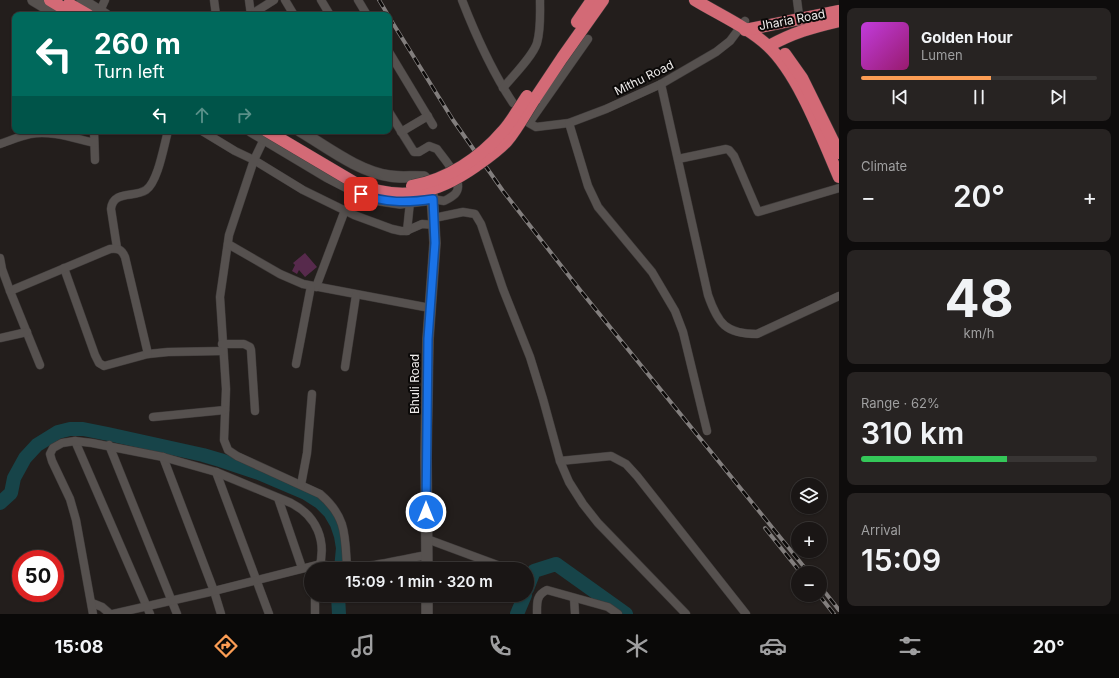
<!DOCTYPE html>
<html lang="en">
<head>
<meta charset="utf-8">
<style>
	:root { --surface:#1a1615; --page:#272322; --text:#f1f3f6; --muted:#9f9fa0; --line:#383534; --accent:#fc9d54 }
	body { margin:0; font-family:Inter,sans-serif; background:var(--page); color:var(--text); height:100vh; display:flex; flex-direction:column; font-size:15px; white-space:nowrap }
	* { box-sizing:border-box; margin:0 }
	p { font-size:13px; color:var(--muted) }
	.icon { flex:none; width:22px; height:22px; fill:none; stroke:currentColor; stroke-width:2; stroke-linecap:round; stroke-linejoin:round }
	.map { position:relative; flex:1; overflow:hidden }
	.panel { display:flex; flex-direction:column; gap:8px; padding:8px; background:#0e0c0c; width:280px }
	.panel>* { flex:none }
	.top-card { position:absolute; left:12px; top:12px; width:380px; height:122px; border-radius:8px; box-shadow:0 1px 3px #0004,0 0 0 1px var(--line); background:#00695c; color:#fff; overflow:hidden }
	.fabs { position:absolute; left:791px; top:478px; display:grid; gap:8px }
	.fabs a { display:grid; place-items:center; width:36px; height:36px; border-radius:50%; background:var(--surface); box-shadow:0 1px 3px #0004,0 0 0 1px var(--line); font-size:20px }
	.speed { position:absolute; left:12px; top:550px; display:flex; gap:8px; font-size:20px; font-weight:700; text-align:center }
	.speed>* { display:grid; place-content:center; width:52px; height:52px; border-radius:50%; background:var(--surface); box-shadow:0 1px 3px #0004,0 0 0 1px var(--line); line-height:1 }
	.speed .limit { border:6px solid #d22; background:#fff; color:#111 }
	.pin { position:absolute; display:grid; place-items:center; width:34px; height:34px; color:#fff; margin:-17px; border-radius:8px; box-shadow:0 2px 6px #0006 }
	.me { position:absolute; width:44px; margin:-22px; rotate:0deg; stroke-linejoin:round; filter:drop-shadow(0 0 3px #0008) }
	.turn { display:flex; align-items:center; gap:14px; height:84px; padding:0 16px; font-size:18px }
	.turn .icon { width:52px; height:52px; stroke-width:2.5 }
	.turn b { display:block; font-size:28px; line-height:34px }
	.lanes { display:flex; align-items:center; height:38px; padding:0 16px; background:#0003; justify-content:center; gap:20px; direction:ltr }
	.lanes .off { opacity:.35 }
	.big { font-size:30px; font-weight:600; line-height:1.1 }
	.panel .widget { flex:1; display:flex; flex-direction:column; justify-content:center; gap:6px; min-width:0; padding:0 14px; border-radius:8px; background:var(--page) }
	.panel .dial { align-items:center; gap:0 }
	.dial b { font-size:52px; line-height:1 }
	.song { display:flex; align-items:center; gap:12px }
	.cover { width:48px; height:48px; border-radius:6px; background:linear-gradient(135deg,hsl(290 70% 55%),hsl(320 70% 35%)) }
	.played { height:4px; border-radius:2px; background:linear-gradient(90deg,var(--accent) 55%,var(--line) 55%) }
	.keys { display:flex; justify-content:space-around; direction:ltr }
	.heat { display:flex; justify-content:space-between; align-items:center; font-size:22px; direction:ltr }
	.charge { height:6px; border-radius:3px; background:linear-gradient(90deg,#34c759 62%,var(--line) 0) }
	.trip { position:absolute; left:304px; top:562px; width:230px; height:40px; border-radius:20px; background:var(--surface); box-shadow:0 1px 3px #0004,0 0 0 1px var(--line); font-weight:600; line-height:40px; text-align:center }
	.menu { display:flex; height:64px; justify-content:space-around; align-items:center; background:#0a0908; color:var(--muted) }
	.menu .icon { width:28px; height:28px }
	.menu .current { color:var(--accent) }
	.menu b { font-size:18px; color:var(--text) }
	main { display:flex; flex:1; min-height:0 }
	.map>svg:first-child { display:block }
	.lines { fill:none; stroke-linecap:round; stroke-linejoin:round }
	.river { stroke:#174449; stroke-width:14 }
	.building { fill:#572a4c }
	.minor-casing { stroke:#3e3a39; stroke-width:9 }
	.secondary-casing { stroke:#3e3a39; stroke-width:12 }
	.trunk-casing { stroke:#3e3a39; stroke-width:13 }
	.minor { stroke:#56514f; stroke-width:8 }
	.secondary { stroke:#56514f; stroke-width:11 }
	.trunk { stroke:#d36a76; stroke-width:12 }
	.rail-casing { stroke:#827e7d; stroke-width:4 }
	.rail { stroke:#0b0908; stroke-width:2.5; stroke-dasharray:8; stroke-linecap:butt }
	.trunk-bridge-casing { stroke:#3e3a39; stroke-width:13; stroke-linecap:butt }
	.trunk-bridge { stroke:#d36a76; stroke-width:12 }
	.route-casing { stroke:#114b97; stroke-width:10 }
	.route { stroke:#1a73e8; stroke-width:7 }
	.labels { text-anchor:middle; stroke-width:4; stroke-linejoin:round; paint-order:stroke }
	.street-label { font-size:12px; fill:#eeebea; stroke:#0b0908 }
</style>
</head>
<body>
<main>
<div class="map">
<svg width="839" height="614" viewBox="0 0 839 614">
	<rect width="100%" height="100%" fill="#231e1c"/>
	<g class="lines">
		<g class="river">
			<polyline points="0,503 11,493 14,478 25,458 37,445 58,432 70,429 83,429 108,434 203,455 220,460 259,473 306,493 320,502 330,512 337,524 341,536 343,548 341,569"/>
			<polyline points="527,589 534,571 556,564 626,614"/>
			<polyline points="338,595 339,614"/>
			<polyline points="517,614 525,595"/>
		</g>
	</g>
	<polygon class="building" points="305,253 317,267 305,277 299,270 297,274 292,271 295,265 293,263"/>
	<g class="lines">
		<defs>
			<g id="minor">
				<polyline points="214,0 216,15"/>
				<polyline points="249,0 251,15"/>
				<polyline points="285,0 294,15"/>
				<polyline points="321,0 330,15"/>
				<polyline points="358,0 367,15"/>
				<path d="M462,0C476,36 491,70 513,103"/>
				<polyline points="797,0 800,23"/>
				<polyline points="100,11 105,0"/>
				<polyline points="255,12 274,0"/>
				<polyline points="588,39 529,123 536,127 569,123 606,109 661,84 716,52 730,41 745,21"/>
				<polyline points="389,52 433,125"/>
				<path d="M661,84L708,295C718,324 726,334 757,334L839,296"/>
				<path d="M503,88C512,77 533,56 537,43C541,29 540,14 540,0"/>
				<path d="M389,112L414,152H419L429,146L437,149C444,159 466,182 455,194C452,197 448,199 444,201L433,199"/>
				<polyline points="569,123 588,186 598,207 652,272 675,311 683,332 707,431"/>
				<polyline points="94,131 95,160"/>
				<polyline points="202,131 235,151 254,160 303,190 354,215 392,229 401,231 406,231 422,224 435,225"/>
				<polyline points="401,132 428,116"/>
				<path d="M264,139L254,160L229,235L220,297L226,389L224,440L228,450L237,456L320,494C347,517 345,536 347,568"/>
				<path d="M0,144C9,141 20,136 30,134C51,130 73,138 94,143"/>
				<polyline points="678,159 726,149 729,150 734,156 758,212 839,188"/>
				<polyline points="434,218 463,212 475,214 481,224 503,289 530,357 543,399 560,461 611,456 626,464 637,476 746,614"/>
				<polyline points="407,231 410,202"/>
				<polyline points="228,244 280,274 303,284 430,308"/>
				<path d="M117,248L111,209C113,190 134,198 146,190C158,182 164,145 168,131"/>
				<polyline points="0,258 2,269 10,291 40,365"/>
				<polyline points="64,268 95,355 99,363 104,366 148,354 168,352 223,351"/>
				<polyline points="316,287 345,210"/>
				<path d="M10,291L110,249C119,248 122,250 125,257L148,354"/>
				<polyline points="0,338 27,332"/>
				<polyline points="222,344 244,344 250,347 251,350 255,411"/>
				<polyline points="296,364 311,286"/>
				<polyline points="345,367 356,295"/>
				<polyline points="153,417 225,410"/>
				<polyline points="75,441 150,614"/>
				<polyline points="109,445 177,614"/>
				<polyline points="163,457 214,591 221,614"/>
				<polyline points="560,461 569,482 583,504 598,523 686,614"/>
				<polyline points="216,472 269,614"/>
				<polyline points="301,485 307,453 312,394"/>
				<polyline points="278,498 302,568"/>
				<polyline points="427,539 508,569"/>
				<polyline points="315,595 315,614"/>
				<polyline points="574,598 575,614"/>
				<polyline points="92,603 102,607 110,614"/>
				<path d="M93,614L76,520L70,499L52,461L50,454L53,448L62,443L75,441L92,443L163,457L216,472L291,503C317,516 327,541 319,569"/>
				<path d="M113,614L214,591L321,564C355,573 392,561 427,555"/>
				<path d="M537,614C537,603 536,595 547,590L608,607L618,614"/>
			</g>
			<g id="secondary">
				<polyline points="33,0 58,15"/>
				<polyline points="82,0 106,15"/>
				<polyline points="251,131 328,177 361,194 380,200 400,203 433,199"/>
				<path d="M300,131C327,147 359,172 390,176C401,178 413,176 424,177L429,182L432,194L435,243L428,339L426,457L427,569"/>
				<polyline points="427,595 427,614"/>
			</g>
			<g id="trunk">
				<polyline points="50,0 75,15"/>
				<path d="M695,0C718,14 749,28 768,46C799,75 822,138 839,177"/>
				<polyline points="69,4 88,15"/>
				<polyline points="577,22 592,0"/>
				<polyline points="745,30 839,11"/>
				<path d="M769,46C792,33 813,27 839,21"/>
				<polyline points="785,54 802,78 839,153"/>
				<polyline points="534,100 562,58 603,0"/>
			</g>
		</defs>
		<use href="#minor" class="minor-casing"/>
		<use href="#secondary" class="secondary-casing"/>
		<use href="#trunk" class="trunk-casing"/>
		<use href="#minor" class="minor"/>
		<use href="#secondary" class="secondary"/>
		<use href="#trunk" class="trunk"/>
		<defs>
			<g id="rail">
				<polyline points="379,0 388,15"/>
				<polyline points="389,17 453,120 503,191 580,290 809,573"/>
				<polyline points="765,528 801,573"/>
				<polyline points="820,586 839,610"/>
				<polyline points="819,595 834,614"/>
			</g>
		</defs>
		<use href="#rail" class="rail-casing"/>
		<use href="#rail" class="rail"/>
		<defs>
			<g id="trunk-bridge">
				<path d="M267,131L355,183C401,203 436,194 476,166C486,159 498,151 507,141C517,129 525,114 534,100"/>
				<path d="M412,186C447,180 480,158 503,131C512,121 519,108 527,96"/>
			</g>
		</defs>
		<use href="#trunk-bridge" class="trunk-bridge-casing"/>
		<use href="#trunk-bridge" class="trunk-bridge"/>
	</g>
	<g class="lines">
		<defs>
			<path id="route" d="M361,194C385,203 407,203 433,199L435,243L428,339L426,512"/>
		</defs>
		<use href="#route" class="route-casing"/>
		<use href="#route" class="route"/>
	</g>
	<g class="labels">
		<g class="street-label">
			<text transform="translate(792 20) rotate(-11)" y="4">Jharia Road</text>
			<text transform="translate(644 78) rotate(-26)" y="4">Mithu Road</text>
			<text transform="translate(415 384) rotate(-90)" y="4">Bhuli Road</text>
		</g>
	</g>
</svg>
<div class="fabs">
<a><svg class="icon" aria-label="layers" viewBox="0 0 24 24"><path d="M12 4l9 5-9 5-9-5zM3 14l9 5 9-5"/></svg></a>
<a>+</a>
<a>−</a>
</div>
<div class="speed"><div class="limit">50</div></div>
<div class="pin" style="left:361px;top:194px;background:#d93025"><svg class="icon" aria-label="arrive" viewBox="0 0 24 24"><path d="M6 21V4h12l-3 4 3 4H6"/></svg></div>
<svg class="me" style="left:426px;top:512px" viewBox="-20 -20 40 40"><circle r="17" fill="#1a73e8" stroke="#fff" stroke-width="3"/><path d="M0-11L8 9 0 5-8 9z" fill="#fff"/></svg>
<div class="trip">15:09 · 1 min · 320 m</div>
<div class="top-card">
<div class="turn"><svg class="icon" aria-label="left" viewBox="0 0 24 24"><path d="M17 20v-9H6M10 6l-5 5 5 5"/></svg><div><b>260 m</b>Turn left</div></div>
<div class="lanes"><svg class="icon" aria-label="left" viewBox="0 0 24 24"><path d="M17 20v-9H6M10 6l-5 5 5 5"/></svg><svg class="icon off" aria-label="ahead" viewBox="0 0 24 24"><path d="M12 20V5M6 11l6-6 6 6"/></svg><svg class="icon off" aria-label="right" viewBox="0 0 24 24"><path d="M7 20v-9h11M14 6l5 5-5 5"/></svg></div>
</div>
</div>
<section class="panel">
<div class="widget">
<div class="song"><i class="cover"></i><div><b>Golden Hour</b><p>Lumen</p></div></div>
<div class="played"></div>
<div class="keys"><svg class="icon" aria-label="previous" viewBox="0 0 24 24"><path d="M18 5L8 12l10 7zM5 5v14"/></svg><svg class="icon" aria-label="pause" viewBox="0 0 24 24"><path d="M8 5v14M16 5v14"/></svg><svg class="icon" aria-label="next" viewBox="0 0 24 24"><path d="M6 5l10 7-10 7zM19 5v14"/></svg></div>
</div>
<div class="widget"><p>Climate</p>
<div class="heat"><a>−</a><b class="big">20°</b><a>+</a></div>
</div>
<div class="widget dial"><b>48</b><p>km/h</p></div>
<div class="widget"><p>Range · 62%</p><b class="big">310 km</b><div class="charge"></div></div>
<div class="widget"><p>Arrival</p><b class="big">15:09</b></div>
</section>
</main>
<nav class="menu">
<b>15:08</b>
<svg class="icon current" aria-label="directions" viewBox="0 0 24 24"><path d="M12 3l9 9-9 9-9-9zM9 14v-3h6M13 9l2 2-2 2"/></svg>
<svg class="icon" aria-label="music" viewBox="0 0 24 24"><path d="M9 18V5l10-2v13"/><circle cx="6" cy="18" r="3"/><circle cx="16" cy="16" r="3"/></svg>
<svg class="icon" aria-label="phone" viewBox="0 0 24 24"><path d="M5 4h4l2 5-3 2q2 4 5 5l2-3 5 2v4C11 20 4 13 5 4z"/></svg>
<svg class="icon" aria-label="climate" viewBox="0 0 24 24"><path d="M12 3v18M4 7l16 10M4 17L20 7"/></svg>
<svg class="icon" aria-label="car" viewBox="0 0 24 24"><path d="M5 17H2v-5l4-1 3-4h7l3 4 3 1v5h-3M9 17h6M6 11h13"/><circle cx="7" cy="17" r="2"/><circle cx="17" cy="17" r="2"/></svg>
<svg class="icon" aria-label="filters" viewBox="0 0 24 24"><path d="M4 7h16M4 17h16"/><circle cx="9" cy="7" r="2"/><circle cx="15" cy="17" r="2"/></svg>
<b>20°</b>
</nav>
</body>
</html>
